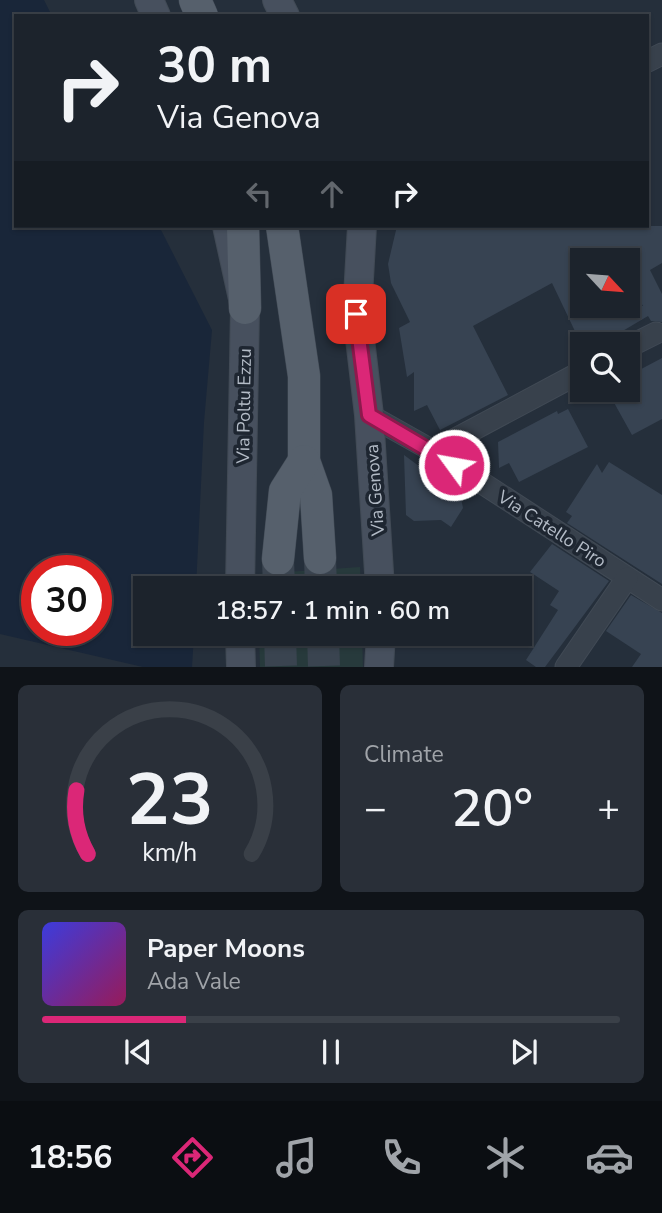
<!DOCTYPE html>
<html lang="en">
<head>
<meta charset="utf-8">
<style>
	:root { --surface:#1c232c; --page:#292f38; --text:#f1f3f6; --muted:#a0a4a9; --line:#3a4048; --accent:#db2777 }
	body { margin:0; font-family:"Nunito Sans",sans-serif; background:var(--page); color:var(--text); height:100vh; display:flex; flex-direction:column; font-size:26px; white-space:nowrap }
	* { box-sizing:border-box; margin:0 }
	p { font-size:23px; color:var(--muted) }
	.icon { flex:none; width:38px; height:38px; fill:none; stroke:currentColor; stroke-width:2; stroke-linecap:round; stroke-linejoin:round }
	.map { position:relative; height:667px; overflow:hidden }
	.drawer { display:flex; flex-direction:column; gap:18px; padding:18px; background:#0f1318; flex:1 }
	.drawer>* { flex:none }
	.banner { position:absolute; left:14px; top:14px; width:635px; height:214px; border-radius:0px; box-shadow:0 2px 5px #0004,0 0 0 2px var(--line); background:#1c232c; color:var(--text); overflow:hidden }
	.needle { width:46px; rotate:116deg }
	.controls { position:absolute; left:570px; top:248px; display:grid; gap:14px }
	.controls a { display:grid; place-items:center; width:70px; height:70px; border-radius:0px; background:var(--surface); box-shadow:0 2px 5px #0004,0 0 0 2px var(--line); font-size:35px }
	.speed { position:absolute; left:21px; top:555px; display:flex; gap:14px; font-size:35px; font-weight:700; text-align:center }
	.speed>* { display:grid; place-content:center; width:91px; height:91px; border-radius:50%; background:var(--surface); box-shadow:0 2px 5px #0004,0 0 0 2px var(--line); line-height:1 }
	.speed .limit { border:10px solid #d22; background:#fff; color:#111 }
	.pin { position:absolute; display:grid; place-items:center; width:60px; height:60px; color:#fff; margin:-30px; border-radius:14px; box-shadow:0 4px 10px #0006 }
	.me { position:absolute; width:77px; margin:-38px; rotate:302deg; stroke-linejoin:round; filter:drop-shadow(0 0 5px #0008) }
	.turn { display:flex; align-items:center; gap:24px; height:147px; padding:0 28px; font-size:32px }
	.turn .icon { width:91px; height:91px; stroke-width:2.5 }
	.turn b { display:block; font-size:49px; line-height:60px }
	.lanes { display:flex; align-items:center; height:66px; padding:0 28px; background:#0003; justify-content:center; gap:35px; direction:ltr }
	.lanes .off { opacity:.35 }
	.big { font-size:52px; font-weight:600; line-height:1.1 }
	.drawer .tile { flex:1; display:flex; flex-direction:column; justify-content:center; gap:10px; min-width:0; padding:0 24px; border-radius:10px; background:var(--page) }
	.drawer .dial { align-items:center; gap:0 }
	.dial svg { height:182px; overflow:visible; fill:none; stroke:var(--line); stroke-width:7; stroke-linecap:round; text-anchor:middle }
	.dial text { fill:var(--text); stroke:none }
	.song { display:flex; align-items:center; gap:21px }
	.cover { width:84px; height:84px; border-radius:10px; background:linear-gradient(135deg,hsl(240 70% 55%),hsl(330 70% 35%)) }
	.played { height:7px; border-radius:4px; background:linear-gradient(90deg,var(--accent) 25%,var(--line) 25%) }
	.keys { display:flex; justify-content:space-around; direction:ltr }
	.heat { display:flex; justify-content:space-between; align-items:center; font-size:38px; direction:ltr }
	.drawer .tiles { flex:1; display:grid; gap:18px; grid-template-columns:1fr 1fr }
	.tile:last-child { grid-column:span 2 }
	.trip { position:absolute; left:133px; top:576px; width:399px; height:70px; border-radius:0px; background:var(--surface); box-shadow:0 2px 5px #0004,0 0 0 2px var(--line); font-weight:600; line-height:70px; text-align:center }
	.tabs { display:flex; height:112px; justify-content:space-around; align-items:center; background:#0b0e12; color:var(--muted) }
	.tabs .icon { width:49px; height:49px }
	.tabs .active { color:var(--accent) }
	.tabs b { font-size:32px; color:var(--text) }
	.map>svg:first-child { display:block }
	.green { fill:#273a3c }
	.water { fill:#192639; fill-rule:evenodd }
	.building { fill:#374352; fill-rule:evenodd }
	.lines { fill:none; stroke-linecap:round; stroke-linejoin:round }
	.primary-tunnel { stroke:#3a4450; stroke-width:32; stroke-dasharray:32 16; stroke-linecap:butt }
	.street-casing { stroke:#414a55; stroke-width:23 }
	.secondary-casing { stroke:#414a55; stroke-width:30 }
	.primary-casing { stroke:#414a55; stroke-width:33 }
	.street { stroke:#38414c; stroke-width:21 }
	.secondary { stroke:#47505e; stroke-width:28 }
	.primary { stroke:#56606c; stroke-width:32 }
	.route-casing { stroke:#8e194d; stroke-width:18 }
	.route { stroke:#db2777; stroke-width:12 }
	.labels { text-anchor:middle; stroke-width:7; stroke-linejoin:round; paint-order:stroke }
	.street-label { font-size:18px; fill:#b4bcc7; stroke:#1e2631 }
</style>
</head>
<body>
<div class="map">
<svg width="662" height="667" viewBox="0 0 662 667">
	<rect width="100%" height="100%" fill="#252f3b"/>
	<g class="green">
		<polygon points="360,567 361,588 258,588 258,574"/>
		<polygon points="259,634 362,634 363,667 260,667"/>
	</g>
	<path class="water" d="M0,0H44L52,16H16V226H159L212,330L204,422L196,588H145V634H194L192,667H143L0,634ZM37,570H96V630H37Z"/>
	<g class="building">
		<path d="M397,226H662V263L650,270L662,294V322L651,321L648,316L599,345L583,344V348L552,283L473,326L508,395L440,430L427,405L414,411V372L407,377L399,328L410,322L391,283L388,264ZM612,251L617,261H628V282L643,306H583V261H594Z"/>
		<polygon points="662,358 662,419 632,435 607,390 628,390 628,376"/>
		<polygon points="568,409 588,447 519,482 509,463 499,468 498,442 557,411 558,414"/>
		<polygon points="404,455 435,478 439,471 458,483 463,508 451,527 441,520 414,521 406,515"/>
		<polygon points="609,462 662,495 662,584 567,523 572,516 566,512 597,464 602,473"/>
		<polygon points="552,544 609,581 545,667 536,667 526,660 558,610 550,605 559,591 530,572"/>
		<polygon points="631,595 662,613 662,667 632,667 641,654 606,631"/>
	</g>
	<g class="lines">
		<g class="primary-tunnel">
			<polyline points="320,558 321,588"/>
			<polyline points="278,559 279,588"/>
			<polyline points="280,634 281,667"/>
			<polyline points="323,634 324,667"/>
		</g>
		<defs>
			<g id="street">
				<polyline points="648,61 662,54"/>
				<polyline points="628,347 656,333"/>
				<polyline points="369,415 433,451 662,600"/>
				<polyline points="433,451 583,371"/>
				<polyline points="566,667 627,578"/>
			</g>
			<g id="secondary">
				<polyline points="149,0 156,16"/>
				<polyline points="277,0 285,16"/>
				<polyline points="227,226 245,308 240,588"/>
				<polyline points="362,226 357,314 369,415 380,588"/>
				<polyline points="240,634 241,667"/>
				<polyline points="379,667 381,634"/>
			</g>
			<g id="primary">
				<polyline points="195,0 202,16"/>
				<polyline points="243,226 245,308"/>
				<polyline points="282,226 304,376 304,461 316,495 320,558"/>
				<polyline points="278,559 285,491 304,461"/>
			</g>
		</defs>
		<use href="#street" class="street-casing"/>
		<use href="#secondary" class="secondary-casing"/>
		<use href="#primary" class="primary-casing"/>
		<use href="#street" class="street"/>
		<use href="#secondary" class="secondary"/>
		<use href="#primary" class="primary"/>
	</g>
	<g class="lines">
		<defs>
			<polyline id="route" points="356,314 369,415 454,465"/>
		</defs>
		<use href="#route" class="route-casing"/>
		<use href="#route" class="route"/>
	</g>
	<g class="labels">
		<g class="street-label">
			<text transform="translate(244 406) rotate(-89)" y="6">Via Poltu Ezzu</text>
			<text transform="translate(375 490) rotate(-94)" y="6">Via Genova</text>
			<text transform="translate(552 529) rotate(33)" y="6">Via Catello Piro</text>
		</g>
	</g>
</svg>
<div class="controls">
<a><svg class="needle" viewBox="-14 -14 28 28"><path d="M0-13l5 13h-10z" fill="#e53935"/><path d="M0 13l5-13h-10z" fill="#a0a4a9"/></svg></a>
<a><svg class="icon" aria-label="search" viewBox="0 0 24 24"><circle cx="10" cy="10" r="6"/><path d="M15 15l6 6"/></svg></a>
</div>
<div class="speed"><div class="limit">30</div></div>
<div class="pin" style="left:356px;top:314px;background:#d93025"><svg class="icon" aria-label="arrive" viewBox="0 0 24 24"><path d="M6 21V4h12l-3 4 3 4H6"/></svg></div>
<svg class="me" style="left:454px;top:465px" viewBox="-20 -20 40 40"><circle r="17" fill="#db2777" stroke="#fff" stroke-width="3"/><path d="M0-11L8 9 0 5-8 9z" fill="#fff"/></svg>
<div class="trip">18:57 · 1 min · 60 m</div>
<div class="banner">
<div class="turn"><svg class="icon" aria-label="right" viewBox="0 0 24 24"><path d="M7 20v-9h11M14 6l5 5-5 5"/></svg><div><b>30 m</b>Via Genova</div></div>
<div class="lanes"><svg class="icon off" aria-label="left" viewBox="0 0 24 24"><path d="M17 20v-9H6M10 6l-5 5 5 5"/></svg><svg class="icon off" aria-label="ahead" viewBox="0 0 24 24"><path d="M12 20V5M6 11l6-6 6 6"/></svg><svg class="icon" aria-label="right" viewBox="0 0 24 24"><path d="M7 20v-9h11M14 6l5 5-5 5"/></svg></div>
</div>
</div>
<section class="drawer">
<div class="tiles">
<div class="tile dial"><svg viewBox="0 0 100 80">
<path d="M14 69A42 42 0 1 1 86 69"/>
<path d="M14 69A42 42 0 0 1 9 41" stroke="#db2777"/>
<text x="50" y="56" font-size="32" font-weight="700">23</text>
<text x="50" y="72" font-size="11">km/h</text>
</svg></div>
<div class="tile"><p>Climate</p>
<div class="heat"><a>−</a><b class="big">20°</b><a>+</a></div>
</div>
<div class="tile">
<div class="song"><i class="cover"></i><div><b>Paper Moons</b><p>Ada Vale</p></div></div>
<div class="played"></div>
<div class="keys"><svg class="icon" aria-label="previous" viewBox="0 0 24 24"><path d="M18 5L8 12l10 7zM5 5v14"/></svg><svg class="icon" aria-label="pause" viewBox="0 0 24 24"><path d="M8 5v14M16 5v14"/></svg><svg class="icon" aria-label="next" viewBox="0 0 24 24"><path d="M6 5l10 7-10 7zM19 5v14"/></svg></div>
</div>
</div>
</section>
<nav class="tabs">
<b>18:56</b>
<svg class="icon active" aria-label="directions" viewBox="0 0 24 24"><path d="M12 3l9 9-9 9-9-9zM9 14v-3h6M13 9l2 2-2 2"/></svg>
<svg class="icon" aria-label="music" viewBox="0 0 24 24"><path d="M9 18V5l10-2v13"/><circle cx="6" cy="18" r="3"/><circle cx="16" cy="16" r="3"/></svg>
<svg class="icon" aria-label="phone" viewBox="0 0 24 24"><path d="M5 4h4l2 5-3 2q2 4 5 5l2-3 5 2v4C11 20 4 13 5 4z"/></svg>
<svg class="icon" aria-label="climate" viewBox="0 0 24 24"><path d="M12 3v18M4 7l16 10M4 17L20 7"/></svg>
<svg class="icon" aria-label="car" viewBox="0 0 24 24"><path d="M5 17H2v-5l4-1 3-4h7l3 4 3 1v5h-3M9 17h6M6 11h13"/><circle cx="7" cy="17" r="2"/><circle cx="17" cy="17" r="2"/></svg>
</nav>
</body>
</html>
